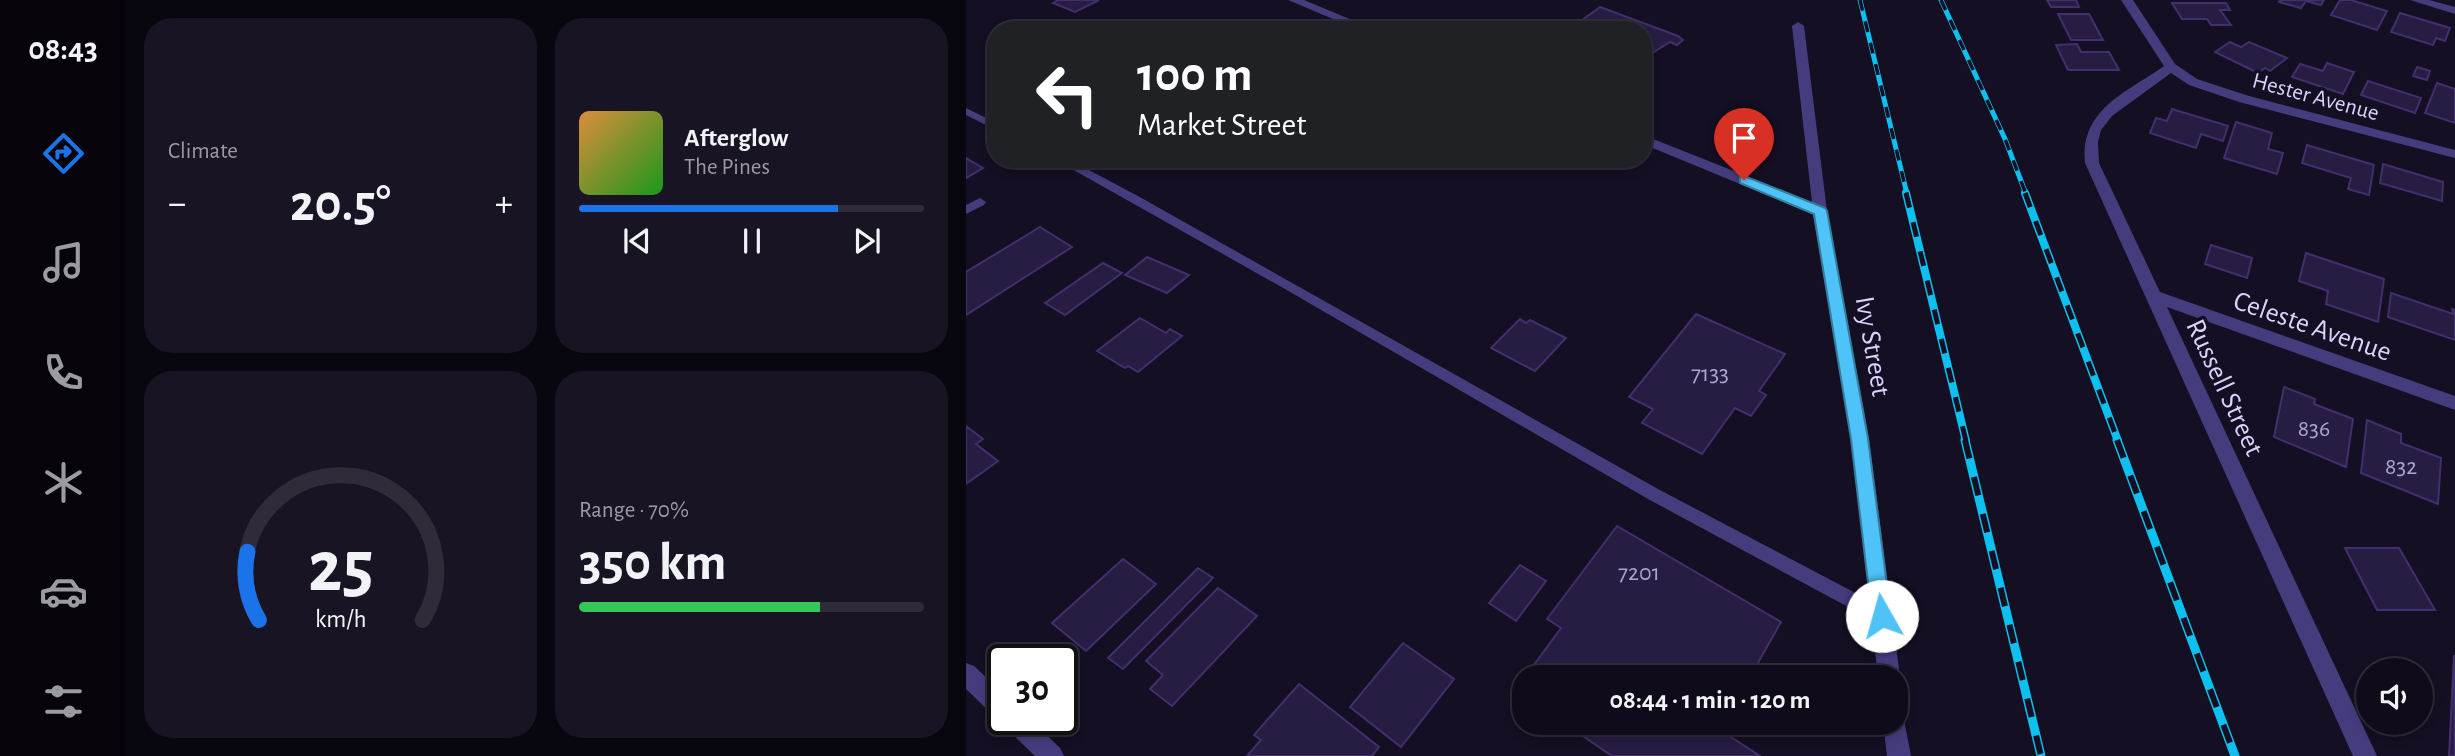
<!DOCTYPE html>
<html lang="en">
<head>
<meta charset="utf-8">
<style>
	:root { --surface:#0f0b1a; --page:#181423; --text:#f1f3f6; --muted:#9b9ba2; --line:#2f2b39; --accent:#1a73e8 }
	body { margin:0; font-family:"Alegreya Sans",sans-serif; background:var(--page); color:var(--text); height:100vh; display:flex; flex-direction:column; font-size:26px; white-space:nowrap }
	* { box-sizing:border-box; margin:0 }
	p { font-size:23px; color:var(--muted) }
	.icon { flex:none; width:38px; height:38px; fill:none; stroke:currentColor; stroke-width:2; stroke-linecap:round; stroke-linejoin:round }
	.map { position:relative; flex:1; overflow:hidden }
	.panel { display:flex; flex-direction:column; gap:18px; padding:18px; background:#08060e; width:840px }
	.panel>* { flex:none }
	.guide { position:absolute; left:21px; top:21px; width:665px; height:147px; border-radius:28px; box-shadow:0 4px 10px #0003,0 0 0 2px var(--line); background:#202124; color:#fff; overflow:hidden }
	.tools { position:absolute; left:1390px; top:658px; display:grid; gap:14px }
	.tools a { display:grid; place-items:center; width:77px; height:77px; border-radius:50%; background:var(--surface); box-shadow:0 4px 10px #0003,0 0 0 2px var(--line); font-size:35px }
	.speed { position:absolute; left:21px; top:644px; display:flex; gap:14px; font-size:35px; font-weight:700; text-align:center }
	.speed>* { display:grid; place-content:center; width:91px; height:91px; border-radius:50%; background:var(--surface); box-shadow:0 4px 10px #0003,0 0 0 2px var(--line); line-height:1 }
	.speed .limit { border:4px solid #111; border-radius:10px; background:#fff; color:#111 }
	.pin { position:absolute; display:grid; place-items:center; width:60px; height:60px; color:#fff; margin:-72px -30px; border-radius:50% 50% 50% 0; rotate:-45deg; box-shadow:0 0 7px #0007 }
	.pin .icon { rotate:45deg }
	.me { position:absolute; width:77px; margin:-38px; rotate:353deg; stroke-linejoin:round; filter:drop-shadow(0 0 5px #0008) }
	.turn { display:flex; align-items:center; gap:24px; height:147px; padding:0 35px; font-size:32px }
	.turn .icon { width:91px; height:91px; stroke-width:2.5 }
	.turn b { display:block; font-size:49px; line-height:60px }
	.big { font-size:52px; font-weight:600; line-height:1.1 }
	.panel .tile { flex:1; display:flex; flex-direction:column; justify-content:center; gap:10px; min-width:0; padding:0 24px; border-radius:28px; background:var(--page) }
	.panel .dial { align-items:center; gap:0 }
	.dial svg { height:182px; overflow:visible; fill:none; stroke:var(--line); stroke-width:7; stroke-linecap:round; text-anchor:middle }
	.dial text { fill:var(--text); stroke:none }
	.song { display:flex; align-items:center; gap:21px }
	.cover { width:84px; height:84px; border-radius:10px; background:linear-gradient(135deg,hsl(30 70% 55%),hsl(120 70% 35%)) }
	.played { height:7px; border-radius:4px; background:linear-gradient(90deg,var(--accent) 75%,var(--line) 75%) }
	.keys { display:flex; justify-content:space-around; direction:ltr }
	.heat { display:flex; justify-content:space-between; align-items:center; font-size:38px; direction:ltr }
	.charge { height:10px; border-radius:5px; background:linear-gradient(90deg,#34c759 70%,var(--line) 0) }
	.panel .tiles { flex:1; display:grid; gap:18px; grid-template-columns:repeat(2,1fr) }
	.trip { position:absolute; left:546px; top:665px; width:396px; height:70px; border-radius:28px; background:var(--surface); box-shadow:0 4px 10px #0003,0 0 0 2px var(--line); font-weight:600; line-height:70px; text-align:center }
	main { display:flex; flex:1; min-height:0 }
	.menu { display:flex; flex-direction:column; width:126px; justify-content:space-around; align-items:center; background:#06040a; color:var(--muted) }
	.menu .icon { width:49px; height:49px }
	.menu .current { color:var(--accent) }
	.menu b { font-size:32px; color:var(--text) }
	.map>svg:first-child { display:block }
	.building { fill:#271c42; stroke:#422f6d; stroke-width:2 }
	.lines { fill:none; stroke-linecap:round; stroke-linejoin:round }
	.service { fill:#453c7e; fill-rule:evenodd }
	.minor { fill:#453c7e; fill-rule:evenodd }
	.rail-far2-casing { stroke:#0cc0ef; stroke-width:5 }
	.rail-far1-casing { stroke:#0cc0ef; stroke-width:8 }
	.rail-casing { stroke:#0cc0ef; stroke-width:9 }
	.rail-far2 { stroke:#140f22; stroke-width:3.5; stroke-dasharray:11; stroke-linecap:butt }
	.rail-far1 { stroke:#140f22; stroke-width:5; stroke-dasharray:15; stroke-linecap:butt }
	.rail { stroke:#140f22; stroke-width:6; stroke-dasharray:19; stroke-linecap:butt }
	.route { fill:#4fc3f7; stroke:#337fa1; stroke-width:2 }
	.labels { text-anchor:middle; stroke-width:7; stroke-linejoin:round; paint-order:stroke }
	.far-street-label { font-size:23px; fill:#dbd2fd; stroke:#140f22 }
	.number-label { font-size:24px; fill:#aea4ce }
	.street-label { font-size:28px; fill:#dbd2fd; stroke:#140f22 }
</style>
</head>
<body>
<main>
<nav class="menu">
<b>08:43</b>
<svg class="icon current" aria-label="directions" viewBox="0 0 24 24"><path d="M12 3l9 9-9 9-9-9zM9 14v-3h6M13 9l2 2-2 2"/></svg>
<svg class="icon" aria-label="music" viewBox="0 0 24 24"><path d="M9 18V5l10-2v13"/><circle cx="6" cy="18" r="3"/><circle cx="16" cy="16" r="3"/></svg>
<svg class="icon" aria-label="phone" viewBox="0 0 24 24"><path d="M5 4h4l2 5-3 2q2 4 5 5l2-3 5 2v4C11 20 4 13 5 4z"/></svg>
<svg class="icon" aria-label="climate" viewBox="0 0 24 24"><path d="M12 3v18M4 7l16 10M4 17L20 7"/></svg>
<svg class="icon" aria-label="car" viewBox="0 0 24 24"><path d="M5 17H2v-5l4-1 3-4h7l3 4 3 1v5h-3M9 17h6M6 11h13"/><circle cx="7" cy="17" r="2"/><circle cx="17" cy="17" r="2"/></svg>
<svg class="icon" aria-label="filters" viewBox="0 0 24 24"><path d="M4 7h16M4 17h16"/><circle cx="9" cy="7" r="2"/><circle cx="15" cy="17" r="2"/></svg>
</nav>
<section class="panel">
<div class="tiles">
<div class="tile"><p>Climate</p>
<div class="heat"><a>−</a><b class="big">20.5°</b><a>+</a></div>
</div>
<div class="tile">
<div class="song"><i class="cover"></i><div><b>Afterglow</b><p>The Pines</p></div></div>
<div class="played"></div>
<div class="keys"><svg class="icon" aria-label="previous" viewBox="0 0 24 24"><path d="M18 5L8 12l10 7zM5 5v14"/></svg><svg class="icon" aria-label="pause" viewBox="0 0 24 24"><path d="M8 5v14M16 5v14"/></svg><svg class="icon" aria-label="next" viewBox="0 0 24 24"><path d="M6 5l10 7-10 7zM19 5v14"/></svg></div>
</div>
<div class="tile dial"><svg viewBox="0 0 100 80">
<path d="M14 69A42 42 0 1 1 86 69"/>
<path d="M14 69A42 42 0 0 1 9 39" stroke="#1a73e8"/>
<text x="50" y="56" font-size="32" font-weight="700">25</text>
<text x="50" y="72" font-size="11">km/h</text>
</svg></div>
<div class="tile"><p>Range · 70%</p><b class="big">350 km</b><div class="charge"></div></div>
</div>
</section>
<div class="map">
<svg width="1489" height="756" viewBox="0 0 1489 756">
	<rect width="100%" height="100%" fill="#140f22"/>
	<g class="building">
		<polygon points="92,0 133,0 109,12 87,3"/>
		<polygon points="1081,0 1110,0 1113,7 1085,7"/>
		<polygon points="1315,0 1358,0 1355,5 1340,1 1335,8 1313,2"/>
		<polygon points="1374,0 1385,0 1421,11 1411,30 1365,15"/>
		<polygon points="1206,3 1260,3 1264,10 1254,10 1265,25 1245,25 1241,19 1216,19"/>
		<polygon points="634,7 712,36 717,40 711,45 704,42 677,59 677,30 602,30"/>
		<polygon points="1434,13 1484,28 1479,41 1470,38 1467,45 1425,32"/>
		<polygon points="1092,14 1123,14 1137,40 1105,40"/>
		<polygon points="1264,42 1275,47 1283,42 1321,58 1304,71 1299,68 1292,73 1249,52"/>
		<polygon points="1111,44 1115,52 1143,52 1153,70 1102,70 1090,45"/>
		<polygon points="1361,63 1388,72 1377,94 1326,77 1334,64 1357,71"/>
		<polygon points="1451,67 1464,71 1461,80 1447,76"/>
		<polygon points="1402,81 1455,98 1449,113 1395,95"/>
		<polygon points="1471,83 1489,89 1489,123 1459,113"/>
		<polygon points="1206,109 1262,126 1257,141 1235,134 1230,148 1184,133 1190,118 1201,121"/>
		<polygon points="1270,122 1306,133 1302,149 1317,153 1311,174 1258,158"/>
		<polygon points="1341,145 1408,165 1403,195 1382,189 1385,178 1336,163"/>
		<polygon points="0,158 17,168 0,178"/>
		<polygon points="1417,164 1477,182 1476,201 1414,183"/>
		<polygon points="74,227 106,247 0,315 0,272"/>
		<polygon points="1245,245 1286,258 1281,278 1239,264"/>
		<polygon points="1340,253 1418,279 1412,322 1360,304 1362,291 1333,281"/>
		<polygon points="181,257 223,275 201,293 159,275"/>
		<polygon points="137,263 156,273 99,315 79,303"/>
		<polygon points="1425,293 1487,314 1486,309 1489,310 1489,340 1422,317"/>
		<polygon points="730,314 819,354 793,391 800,395 785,416 769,408 736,454 676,423 687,409 663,397"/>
		<polygon points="174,318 200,333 204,329 216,336 172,372 162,366 159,368 131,351"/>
		<polygon points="554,319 560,323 564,320 600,338 569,371 525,348"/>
		<polygon points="1318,387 1349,399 1348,404 1387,419 1380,467 1308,437"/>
		<polygon points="1401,420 1435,434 1435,443 1475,458 1472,504 1395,473"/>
		<polygon points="0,426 17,439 10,444 32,461 0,484"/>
		<polygon points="651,526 815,622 784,677 559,677 595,628 581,619"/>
		<polygon points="1379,548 1433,548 1469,610 1411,610"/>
		<polygon points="157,559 190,584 120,651 86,623"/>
		<polygon points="554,565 580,581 550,621 523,603"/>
		<polygon points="232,568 247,578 157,669 142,658"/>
		<polygon points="252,588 291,616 206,706 184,689 197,675 180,661"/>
		<polygon points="437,643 488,679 435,747 384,707"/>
		<polygon points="1488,655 1489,756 1483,756"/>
		<polygon points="333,684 413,747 406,756 281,756 295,740 288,735"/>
		<polygon points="598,723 758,723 754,730 794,756 646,756"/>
	</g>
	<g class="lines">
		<g class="service">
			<polygon points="0,108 30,123 30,130 0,115"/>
			<polygon points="88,159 102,159 172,196 692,489 922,610 925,616 922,622 916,624 910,622 682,499 312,285"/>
			<polygon points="14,198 20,202 18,205 0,214 0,205"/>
		</g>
		<g class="minor">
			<polygon points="322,0 338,0 410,30 393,30"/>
			<path d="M1155,0H1167L1209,64L1231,79L1283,96L1489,150V158L1273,102L1223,85L1205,73L1146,116L1135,130L1132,142L1133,163L1194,292L1489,396V410L1201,307L1411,756H1387L1119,163C1114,109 1160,93 1198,66Z"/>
			<polygon points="1444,0 1463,0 1489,7 1489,14"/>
			<polygon points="832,22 838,26 861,211 903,438 934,677 929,686 929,677 912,677 885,438 847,214 677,144 677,135 846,202 826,26"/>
			<polygon points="0,663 8,666 37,693 37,719 64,719 94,748 98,756 69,756 39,727 36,720 29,717 0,689"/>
			<polygon points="929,712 937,715 945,756 921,756 917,723 929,723"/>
		</g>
		<defs>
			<g id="rail-far2">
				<polyline points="894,0 941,194"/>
				<polyline points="975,0 1039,139 1060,194"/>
			</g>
			<g id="rail-far1">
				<polyline points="940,193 1000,441"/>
				<polyline points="1059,193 1152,441"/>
			</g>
			<g id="rail">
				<polyline points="999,440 1075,756"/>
				<polyline points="1151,440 1269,756"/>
			</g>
		</defs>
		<use href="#rail-far2" class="rail-far2-casing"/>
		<use href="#rail-far1" class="rail-far1-casing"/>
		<use href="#rail" class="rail-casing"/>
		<use href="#rail-far2" class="rail-far2"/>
		<use href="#rail-far1" class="rail-far1"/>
		<use href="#rail" class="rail"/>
	</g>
	<polygon class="route" points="778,176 859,208 861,211 902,439 925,616 922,622 916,625 909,622 906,616 885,439 848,214 774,183 774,177"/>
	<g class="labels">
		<g class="far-street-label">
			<text transform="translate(1350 96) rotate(15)" y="8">Hester Avenue</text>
		</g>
		<g class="number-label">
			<text x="744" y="381">7133</text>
			<text x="1348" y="436">836</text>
			<text x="1435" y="474">832</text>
			<text x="673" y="580">7201</text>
		</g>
		<g class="street-label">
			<text transform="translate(1347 325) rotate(19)" y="10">Celeste Avenue</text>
			<text transform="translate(908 346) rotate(80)" y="10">Ivy Street</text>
			<text transform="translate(1260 387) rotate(65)" y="10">Russell Street</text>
		</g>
	</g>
</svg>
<div class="tools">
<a><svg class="icon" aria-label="sound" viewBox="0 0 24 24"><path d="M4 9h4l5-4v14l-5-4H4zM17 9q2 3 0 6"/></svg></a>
</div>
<div class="speed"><div class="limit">30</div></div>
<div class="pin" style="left:778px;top:180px;background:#d93025"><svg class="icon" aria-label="arrive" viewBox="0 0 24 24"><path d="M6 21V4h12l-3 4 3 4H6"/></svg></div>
<svg class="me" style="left:916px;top:616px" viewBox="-20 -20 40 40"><circle r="19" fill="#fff"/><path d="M0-13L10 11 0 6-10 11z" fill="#4fc3f7"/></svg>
<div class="trip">08:44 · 1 min · 120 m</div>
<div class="guide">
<div class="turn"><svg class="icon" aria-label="left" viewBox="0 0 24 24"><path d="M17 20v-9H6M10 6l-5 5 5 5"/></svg><div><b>100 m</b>Market Street</div></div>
</div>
</div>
</main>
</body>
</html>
